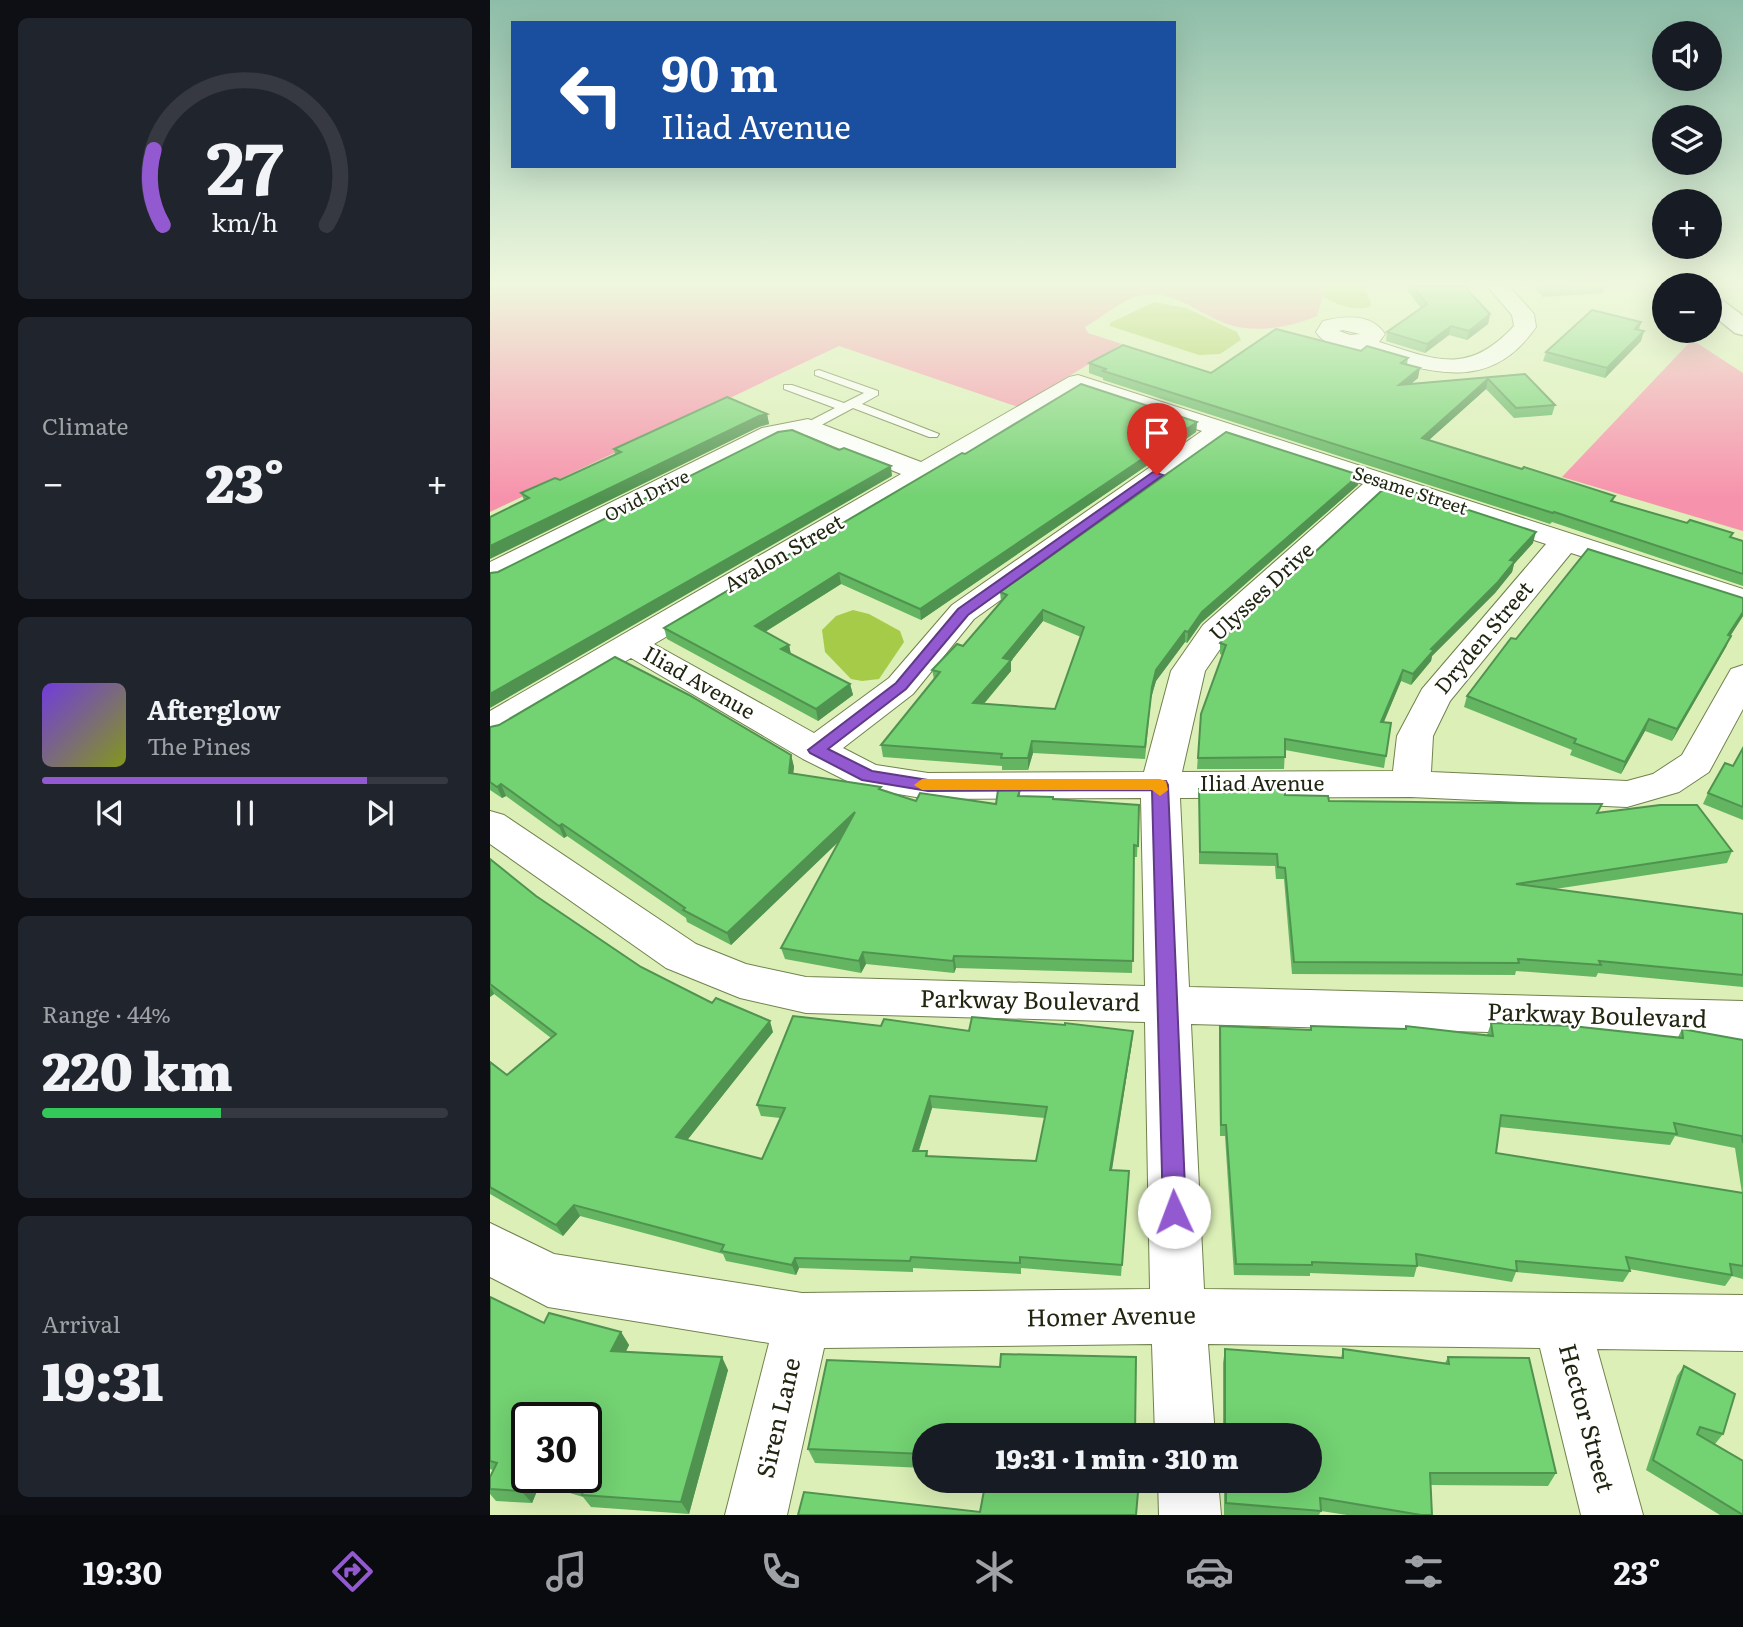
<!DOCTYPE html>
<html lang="en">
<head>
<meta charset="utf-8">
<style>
	:root { --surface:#171b24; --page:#20242c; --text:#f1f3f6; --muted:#9ea1a6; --line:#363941; --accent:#9359d0 }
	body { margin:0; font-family:Literata,serif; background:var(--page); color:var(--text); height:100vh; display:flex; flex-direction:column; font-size:26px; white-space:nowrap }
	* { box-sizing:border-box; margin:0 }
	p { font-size:23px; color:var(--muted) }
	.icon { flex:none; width:38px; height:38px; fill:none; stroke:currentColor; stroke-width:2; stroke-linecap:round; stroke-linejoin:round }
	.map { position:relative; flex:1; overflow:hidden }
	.drawer { display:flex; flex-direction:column; gap:18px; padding:18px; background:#0d0f14; width:490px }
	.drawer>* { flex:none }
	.hud { position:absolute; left:21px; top:21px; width:665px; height:147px; border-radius:0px; box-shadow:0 7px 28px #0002; background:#1a4fa0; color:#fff; overflow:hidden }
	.tools { position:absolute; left:1162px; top:21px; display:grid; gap:14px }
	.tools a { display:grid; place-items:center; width:70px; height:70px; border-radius:50%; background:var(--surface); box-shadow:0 7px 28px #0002; font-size:35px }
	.speed { position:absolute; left:21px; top:1402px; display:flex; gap:14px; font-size:35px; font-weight:700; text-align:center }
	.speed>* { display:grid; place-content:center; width:91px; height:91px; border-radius:50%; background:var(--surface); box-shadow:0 7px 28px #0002; line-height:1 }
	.speed .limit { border:4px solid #111; border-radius:10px; background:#fff; color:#111 }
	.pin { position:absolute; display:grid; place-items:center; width:60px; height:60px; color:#fff; margin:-72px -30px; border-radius:50% 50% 50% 0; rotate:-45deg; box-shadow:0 0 7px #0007 }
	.pin .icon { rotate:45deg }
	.me { position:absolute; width:77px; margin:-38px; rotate:358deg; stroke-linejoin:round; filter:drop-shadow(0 0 5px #0008) }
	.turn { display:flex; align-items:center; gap:24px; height:147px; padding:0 35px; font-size:32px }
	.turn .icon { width:91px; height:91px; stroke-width:2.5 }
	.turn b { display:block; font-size:49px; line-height:60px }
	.big { font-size:52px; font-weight:800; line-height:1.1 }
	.drawer .tile { flex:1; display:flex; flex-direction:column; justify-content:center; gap:10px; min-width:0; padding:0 24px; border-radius:10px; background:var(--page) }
	.drawer .dial { align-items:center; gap:0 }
	.dial svg { height:182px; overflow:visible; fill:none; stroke:var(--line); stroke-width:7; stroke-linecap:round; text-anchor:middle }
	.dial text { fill:var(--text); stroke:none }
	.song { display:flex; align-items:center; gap:21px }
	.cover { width:84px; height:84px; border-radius:10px; background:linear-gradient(135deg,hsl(260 70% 55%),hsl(70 70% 35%)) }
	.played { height:7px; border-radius:4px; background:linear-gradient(90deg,var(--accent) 80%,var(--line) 80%) }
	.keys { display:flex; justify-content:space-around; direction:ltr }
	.heat { display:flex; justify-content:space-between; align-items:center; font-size:38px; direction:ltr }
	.charge { height:10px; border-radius:5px; background:linear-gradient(90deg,#34c759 44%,var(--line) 0) }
	.trip { position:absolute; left:422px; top:1423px; width:410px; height:70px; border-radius:35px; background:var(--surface); box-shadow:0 7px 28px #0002; font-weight:800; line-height:70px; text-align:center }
	.menu { display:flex; height:112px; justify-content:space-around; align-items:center; background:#090b0e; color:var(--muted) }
	.menu .icon { width:49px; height:49px }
	.menu .selected { color:var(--accent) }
	.menu b { font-size:32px; color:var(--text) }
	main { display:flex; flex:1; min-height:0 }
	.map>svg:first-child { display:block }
	.green { fill:#f792ac }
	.water { fill:#a6cb49 }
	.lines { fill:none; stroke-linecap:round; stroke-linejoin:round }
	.lane-casing { stroke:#71824d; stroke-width:2 }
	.street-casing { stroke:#71824d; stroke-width:2 }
	.secondary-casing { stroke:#71824d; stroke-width:3 }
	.lane { fill:#fff; fill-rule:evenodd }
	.street { fill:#fff; fill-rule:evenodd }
	.secondary { fill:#fff; fill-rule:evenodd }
	.wall { fill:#63b562; fill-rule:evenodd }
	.shaded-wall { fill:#509350 }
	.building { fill:#73d272; stroke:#509350; stroke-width:2; fill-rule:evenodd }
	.route { fill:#9359d0; stroke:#603a87; stroke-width:2 }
	.slow { fill:#f59e0b }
	.labels { text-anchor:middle; stroke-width:5; stroke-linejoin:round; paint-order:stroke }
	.far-street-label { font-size:18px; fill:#202711; stroke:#fff }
	.street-label { font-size:21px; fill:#202711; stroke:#fff }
	.near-street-label { font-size:24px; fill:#202711; stroke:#fff }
</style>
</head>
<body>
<main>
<section class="drawer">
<div class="tile dial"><svg viewBox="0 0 100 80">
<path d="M14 69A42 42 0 1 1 86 69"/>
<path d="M14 69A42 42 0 0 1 10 36" stroke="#9359d0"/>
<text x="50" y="56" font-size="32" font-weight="700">27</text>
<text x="50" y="72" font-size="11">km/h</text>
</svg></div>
<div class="tile"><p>Climate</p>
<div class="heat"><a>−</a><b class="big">23°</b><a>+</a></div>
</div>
<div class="tile">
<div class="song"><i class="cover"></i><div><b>Afterglow</b><p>The Pines</p></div></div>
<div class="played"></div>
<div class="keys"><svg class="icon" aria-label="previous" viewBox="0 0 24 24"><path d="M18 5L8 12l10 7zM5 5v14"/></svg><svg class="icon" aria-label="pause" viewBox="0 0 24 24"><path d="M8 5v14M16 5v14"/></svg><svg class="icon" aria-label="next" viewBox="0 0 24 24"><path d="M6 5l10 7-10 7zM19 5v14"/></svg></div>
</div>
<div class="tile"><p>Range · 44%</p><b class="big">220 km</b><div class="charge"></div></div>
<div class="tile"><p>Arrival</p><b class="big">19:31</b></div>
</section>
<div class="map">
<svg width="1253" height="1515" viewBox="0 0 1253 1515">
	<rect width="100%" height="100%" fill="#dbefb6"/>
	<g class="green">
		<path d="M0,286H836L827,316C800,327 766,334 737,324C708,314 681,286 646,297C629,302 611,318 595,327L598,333L632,344L528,407L349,346L0,512Z"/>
		<polygon points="1199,343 1207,343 1253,373 1253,531 1072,477"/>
	</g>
	<g class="water">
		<path d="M836,286H873L881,302L880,307C862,311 849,305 833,297Z"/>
		<polygon points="664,302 696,308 747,332 751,340 730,354 709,355 620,326 620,323"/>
		<polygon points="363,610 379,614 410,631 414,642 389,679 372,681 361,679 335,652 332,630 346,616"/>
	</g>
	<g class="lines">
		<defs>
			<polygon id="lane" points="329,370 388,391 388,395 372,404 449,434 447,437 439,437 363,408 322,430 314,430 314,424 345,408 294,389 294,385 302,385 354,403 374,393 325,375 325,371"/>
			<g id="street">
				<path d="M997,286H1019L1044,314L1046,327C1000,394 940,373 874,352C857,347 837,349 826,332L833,321C855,316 881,313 895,334L889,342C946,360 978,376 1024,326L1022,315ZM853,330L870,334L860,335L849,331Z"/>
				<path d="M588,375L1253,589V608L1081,553L960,701L943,736L941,772L1137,781L1163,774L1192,755L1241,669L1253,665V709L1219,772L1189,792L1137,807L921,797L690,798L699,987L1253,1001V1039L701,1024L714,1289L1253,1295V1351L1107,1349L1153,1515H1091L1050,1348L718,1344L725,1435H665L662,1344L334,1348L297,1515H235L279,1343L58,1307L0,1277V1223L64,1254L312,1293L660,1289L655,1022L316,1013L250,998L176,968L0,844V811L14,815L206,944L256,964L316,977L655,986L651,798L438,799L378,789L365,785L313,759L141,658L13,734L0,738V711L411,474L316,435L289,440L11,581L0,583V562L272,428L318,419L431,462L579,377ZM590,391L712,431L462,605L399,678L324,733L164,644ZM735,439L873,484L713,625L681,671L654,772L438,773L386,765L353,748L423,694L484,619ZM897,492L1056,544L932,689L907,736L903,771L692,772L715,671L737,639Z"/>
				<polygon points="668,1480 728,1480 731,1515 669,1515"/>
			</g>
			<polygon id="secondary" points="1220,295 1228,297 1253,316 1253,335 1245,333 1220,313"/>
		</defs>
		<use href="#lane" class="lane-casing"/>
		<use href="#street" class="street-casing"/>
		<use href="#secondary" class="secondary-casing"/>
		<use href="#lane" class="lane"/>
		<use href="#street" class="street"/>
		<use href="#secondary" class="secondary"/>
	</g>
	<g class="wall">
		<polygon points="914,286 974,286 1000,314 998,324 977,340 959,335 935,353 896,341 897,332 931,308"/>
		<polygon points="1042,286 1114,286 1113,293 1053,297"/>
		<polygon points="1151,322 1149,330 1151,341 1115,378 1053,361 1056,352"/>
		<polygon points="871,351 918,358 917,365 928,378 921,384 1035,374 1065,405 1062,415 1024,418 996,389 939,440 1032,469 1125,496 1123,501 1253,541 1253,586 1062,522 1060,524 613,380 613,378 599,373 599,363 721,373"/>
		<polygon points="277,414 279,424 34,500 31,493 70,480 125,455 124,449"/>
		<polygon points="707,422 706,432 431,620 351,584 275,632 299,645 301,654 360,684 363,695 328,721 177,639 174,628 475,454"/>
		<path d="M869,475L868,485L711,623L697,643L695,642L666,681L661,698L655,759L543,753L538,770H512V766L393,757L391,745L444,679L442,670L473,646L511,602L510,592ZM553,621L591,637L565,709L494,704L521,671V661Z"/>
		<polygon points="1043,543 1024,564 1022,572 1005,593 942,656 941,661 921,685 911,681 894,722 901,723 894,768 795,750 794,769 707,769 711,714 732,655 730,654 730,643"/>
		<polygon points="1253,598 1253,616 1240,636 1236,647 1182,741 1155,731 1131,774 1080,755 1082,750 974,707 977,696 1026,639"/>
		<polygon points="0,727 301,755 304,767 303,773 392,790 426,801 506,804 530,790 530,797 649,805 647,857 644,857 642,973 466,968 464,973 376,964 371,973 295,959 291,948 349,841 241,945 197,922 196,918 77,836 74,838 16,796 12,798 0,790"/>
		<polygon points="1253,748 1253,820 1213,804 1218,793 1243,766"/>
		<polygon points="709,789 795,795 839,801 1109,813 1242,851 1237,863 1065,889 1253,914 1253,987 1108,973 1106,977 1026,971 1025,975 802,974 794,879 786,879 785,866 709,864"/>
		<path d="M0,859L46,896L151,967L283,1032L197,1140L272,1159L290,1118L271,1116L267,1105L391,1026L479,1031H643L642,1042L622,1170L638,1183L631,1276L531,1268V1274L423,1268V1272L309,1268L306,1275L236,1261L233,1254L90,1216L73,1236L0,1194V1062L17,1075L61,1038L4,994L0,997ZM442,1108L555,1118L546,1161L438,1156L437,1151H429Z"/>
		<path d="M1001,1023L1188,1037L1192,1029L1253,1040V1279L1242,1276L1235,1286L1139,1269L1140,1271L1133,1282L1026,1272L1022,1282L927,1266L924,1277L820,1273V1276L744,1275L735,1136H730L729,1037L730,1026L820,1030L821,1026L915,1029L916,1026L997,1035ZM1009,1127L1180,1145L1185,1136L1245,1148L1252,1193L1006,1153Z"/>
		<path d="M0,1297L54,1323L131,1332L139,1345L136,1352L238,1370L199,1514L101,1507L93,1497L50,1484L42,1503L6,1501L0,1494V1477L3,1470L0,1469ZM96,1418V1477H37Z"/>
		<polygon points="735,1349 851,1358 853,1349 955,1363 958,1357 1066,1473 1058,1486 941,1485 942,1515 857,1515 831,1511 829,1515 734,1515 734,1480 819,1480 819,1435 733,1435 733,1363"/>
		<polygon points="1194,1366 1233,1434 1225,1444 1253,1515 1230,1515 1156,1470 1187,1376"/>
		<polygon points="434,1435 434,1468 325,1463 318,1449"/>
	</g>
	<g class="shaded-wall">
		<polygon points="1000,314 998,324 977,340 979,331"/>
		<polygon points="961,326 959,335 935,353 937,344"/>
		<polygon points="1154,331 1151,341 1115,378 1117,368"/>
		<polygon points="930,368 928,378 907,395 909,385"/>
		<polygon points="998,379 996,389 930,448 932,438"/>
		<polygon points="277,414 279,424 271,426 0,559 0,546 269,416"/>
		<polygon points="707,422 706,432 431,620 430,609"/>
		<polygon points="401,466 402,476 0,708 0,694"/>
		<polygon points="869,475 868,485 711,623 697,643 698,632 712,612"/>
		<polygon points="1046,532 1043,543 1024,564 1022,572 1005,593 942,656 941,661 921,685 923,674 941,649"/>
		<polygon points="349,573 351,584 267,637 265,626"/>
		<polygon points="553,610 553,621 521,661 521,671 484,715 483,703 513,658"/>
		<polygon points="1253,612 1253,616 1234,646 1238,635"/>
		<polygon points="695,631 695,642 666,681 661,698 655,759 662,687 666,670"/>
		<polygon points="1241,636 1236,647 1182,741 1187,729"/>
		<polygon points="299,645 301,656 291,649"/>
		<polygon points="913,670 911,681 889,733 891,722"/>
		<polygon points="360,684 363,695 328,721 326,709"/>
		<polygon points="1159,719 1155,731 1131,774 1135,762"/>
		<polygon points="542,741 543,753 538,770 538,758"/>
		<polygon points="301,755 304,767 302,784 299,773"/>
		<polygon points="11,784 16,796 12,798 7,787"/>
		<polygon points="365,812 367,824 241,945 237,933"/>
		<polygon points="72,824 77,836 74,838 69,826"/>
		<polygon points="373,952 376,964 371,973 369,961"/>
		<polygon points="464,956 466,968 464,973 463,961"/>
		<polygon points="0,986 4,994 0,997"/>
		<polygon points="280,1021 283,1032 191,1148 186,1137"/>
		<polygon points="643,1031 642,1042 620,1181 620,1170"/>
		<polygon points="440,1096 442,1108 425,1162 423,1151"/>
		<polygon points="84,1205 90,1216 73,1236 66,1225"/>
		<polygon points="305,1258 309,1268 306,1275 302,1265"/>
		<polygon points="131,1332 139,1345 129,1364 121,1351"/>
		<polygon points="232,1357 238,1370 199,1514 191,1502"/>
		<polygon points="38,1477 44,1477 50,1484 42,1503 31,1491"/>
	</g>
	<g class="building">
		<polygon points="922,286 974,286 1000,314 979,331 961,326 937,344 897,332 937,304"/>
		<polygon points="1053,286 1081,286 1055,288"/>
		<polygon points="1102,310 1151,322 1145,329 1154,331 1117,368 1056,352"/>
		<polygon points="786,329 871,351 877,346 918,358 911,363 930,368 909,385 1035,374 1065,405 1026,408 998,379 932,438 1032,469 1034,467 1125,496 1121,501 1197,523 1200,520 1243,533 1240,537 1253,541 1253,574 1064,512 1063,513 613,371 616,369 599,363 633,345 721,373"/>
		<polygon points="591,384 707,422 430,609 349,573 265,626 299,645 291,649 360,684 326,709 174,628 472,453 475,454"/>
		<polygon points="237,397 277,414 269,416 0,546 0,517 39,498 31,493 65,478 70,480 131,452 124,449"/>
		<polygon points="302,430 349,450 354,448 401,466 0,694 0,573 8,572 288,432"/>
		<path d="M736,432L869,475L712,612L698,632L695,631L666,670L662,687L655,747L542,741L538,758H511L512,754L391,745L450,672L442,670L467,644L473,646L517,595L510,592ZM553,610L594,627L565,709L483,703L521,660L513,658Z"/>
		<polygon points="899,484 1046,532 1020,560 1025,561 1008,582 941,649 944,650 923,674 913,670 891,722 901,723 896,756 795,739 795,757 708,758 711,714 736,645 730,643 740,630"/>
		<polygon points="1098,549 1253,598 1253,612 1238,635 1241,636 1187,729 1159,719 1135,762 1084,743 1086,739 977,696 1021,638 1026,639"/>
		<polygon points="125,657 199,695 301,755 299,773 391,787 389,789 426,801 430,793 506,804 508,790 530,790 528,796 563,797 563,799 649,805 648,846 644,845 643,961 464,956 463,961 373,952 369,961 291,948 365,812 237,933 193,910 195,908 72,824 69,826 11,784 7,787 0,782 0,727 9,725"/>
		<polygon points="1253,748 1253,807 1218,793 1235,763 1243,766"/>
		<polygon points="709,789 795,789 795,795 838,796 839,801 1112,804 1107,813 1170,805 1207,805 1242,851 1026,884 1253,914 1253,975 1109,961 1111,965 1028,959 1029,963 804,962 795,868 788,867 787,854 710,852"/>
		<path d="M0,859L46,896L151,967L222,1003L226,998L280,1021L186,1137L272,1159L295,1108L267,1105L303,1016L391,1026L394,1019L479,1031L482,1017L575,1025V1023L643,1031L620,1170L639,1171L632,1265L530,1257V1263L421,1257L420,1261L305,1258L302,1265L231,1251L234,1245L84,1205L66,1225L0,1187V1062L17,1075L66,1034L0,984ZM440,1096L557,1107L546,1161L436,1156L437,1151H423Z"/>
		<polygon points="1001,1023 1082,1026 1193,1038 1192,1029 1253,1040 1253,1143 1252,1136 1184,1123 1187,1134 1011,1115 1006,1153 1253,1193 1253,1266 1240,1264 1242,1275 1136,1257 1140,1271 1026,1261 1027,1271 926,1254 927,1266 822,1262 822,1265 746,1264 736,1125 731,1125 730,1026 821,1030 821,1026 916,1029 916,1026 1003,1036"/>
		<polygon points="0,1297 54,1323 59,1313 131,1332 121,1351 232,1357 191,1502 92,1495 94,1488 55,1477 96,1477 96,1418 37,1418 37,1477 38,1477 31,1491 0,1489 0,1477 7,1463 0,1461"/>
		<polygon points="735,1349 853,1358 853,1349 959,1364 958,1357 1039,1358 1066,1473 940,1473 942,1515 931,1515 830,1498 831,1511 736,1503 736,1480 819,1480 819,1435 735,1435"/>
		<polygon points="511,1354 646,1357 645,1435 434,1435 434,1454 318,1449 337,1360 510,1367"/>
		<polygon points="1194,1366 1245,1394 1233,1434 1210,1427 1207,1434 1253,1461 1253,1515 1163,1460"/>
		<polygon points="496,1480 564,1480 648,1492 646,1515 308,1515 314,1492 490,1512"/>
	</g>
	<linearGradient id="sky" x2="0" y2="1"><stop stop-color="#8dbda8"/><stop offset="0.57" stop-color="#eff8de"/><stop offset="1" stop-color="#eff8de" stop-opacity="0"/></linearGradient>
	<rect width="1253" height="498" fill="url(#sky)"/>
	<polygon class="route" points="663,472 673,475 478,615 416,689 338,749 382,771 438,780 676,781 678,785 696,1212 692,1219 684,1222 677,1219 673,1212 662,790 438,791 372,780 320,753 318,750 406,683 468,609"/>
	<polygon class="slow" points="432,779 670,779 676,781 678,790 670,796 662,790 432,790 424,785"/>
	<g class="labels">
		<g class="far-street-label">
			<text transform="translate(920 491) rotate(18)" y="6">Sesame Street</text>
			<text transform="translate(157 496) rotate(-27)" y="6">Ovid Drive</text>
		</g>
		<g class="street-label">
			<text transform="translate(294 554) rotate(-30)" y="7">Avalon Street</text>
			<text transform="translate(772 592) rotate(-43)" y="7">Ulysses Drive</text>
			<text transform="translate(994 638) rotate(-50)" y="7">Dryden Street</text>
			<text transform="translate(209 683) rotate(30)" y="7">Iliad Avenue</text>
			<text x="772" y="791">Iliad Avenue</text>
		</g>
		<g class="near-street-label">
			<text transform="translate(540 1001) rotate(1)" y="8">Parkway Boulevard</text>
			<text transform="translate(1107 1016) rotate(2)" y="8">Parkway Boulevard</text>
			<text transform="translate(621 1317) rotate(-1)" y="8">Homer Avenue</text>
			<text transform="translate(289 1418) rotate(-77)" y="8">Siren Lane</text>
			<text transform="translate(1096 1418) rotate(75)" y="8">Hector Street</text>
		</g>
	</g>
</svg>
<div class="tools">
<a><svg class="icon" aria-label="sound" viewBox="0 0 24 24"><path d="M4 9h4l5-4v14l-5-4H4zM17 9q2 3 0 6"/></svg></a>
<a><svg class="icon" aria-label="layers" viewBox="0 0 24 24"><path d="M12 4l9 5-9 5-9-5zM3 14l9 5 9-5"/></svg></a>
<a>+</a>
<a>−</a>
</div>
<div class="speed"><div class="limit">30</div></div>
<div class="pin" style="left:667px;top:475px;background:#d93025"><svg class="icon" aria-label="arrive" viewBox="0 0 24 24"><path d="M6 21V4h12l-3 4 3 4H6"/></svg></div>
<svg class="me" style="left:684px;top:1212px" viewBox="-20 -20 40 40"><circle r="19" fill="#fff"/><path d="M0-13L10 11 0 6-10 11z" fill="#9359d0"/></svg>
<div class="trip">19:31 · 1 min · 310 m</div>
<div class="hud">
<div class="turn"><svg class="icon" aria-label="left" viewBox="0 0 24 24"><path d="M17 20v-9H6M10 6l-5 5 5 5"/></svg><div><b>90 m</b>Iliad Avenue</div></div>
</div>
</div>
</main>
<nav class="menu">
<b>19:30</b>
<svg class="icon selected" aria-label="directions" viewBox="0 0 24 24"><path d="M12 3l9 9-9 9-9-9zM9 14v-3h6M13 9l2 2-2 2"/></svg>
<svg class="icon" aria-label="music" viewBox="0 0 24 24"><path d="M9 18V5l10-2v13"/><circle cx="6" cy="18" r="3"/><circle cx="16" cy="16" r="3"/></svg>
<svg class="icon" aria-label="phone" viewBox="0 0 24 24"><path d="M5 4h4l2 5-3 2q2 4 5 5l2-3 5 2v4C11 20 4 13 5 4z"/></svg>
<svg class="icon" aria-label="climate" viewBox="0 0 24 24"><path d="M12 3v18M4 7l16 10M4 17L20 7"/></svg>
<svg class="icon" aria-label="car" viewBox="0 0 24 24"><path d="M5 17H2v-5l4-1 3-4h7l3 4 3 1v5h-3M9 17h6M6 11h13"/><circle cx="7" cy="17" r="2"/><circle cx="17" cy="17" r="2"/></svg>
<svg class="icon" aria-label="filters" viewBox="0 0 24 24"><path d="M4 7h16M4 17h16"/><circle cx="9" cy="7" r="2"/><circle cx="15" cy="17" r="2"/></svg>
<b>23°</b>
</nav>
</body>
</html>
